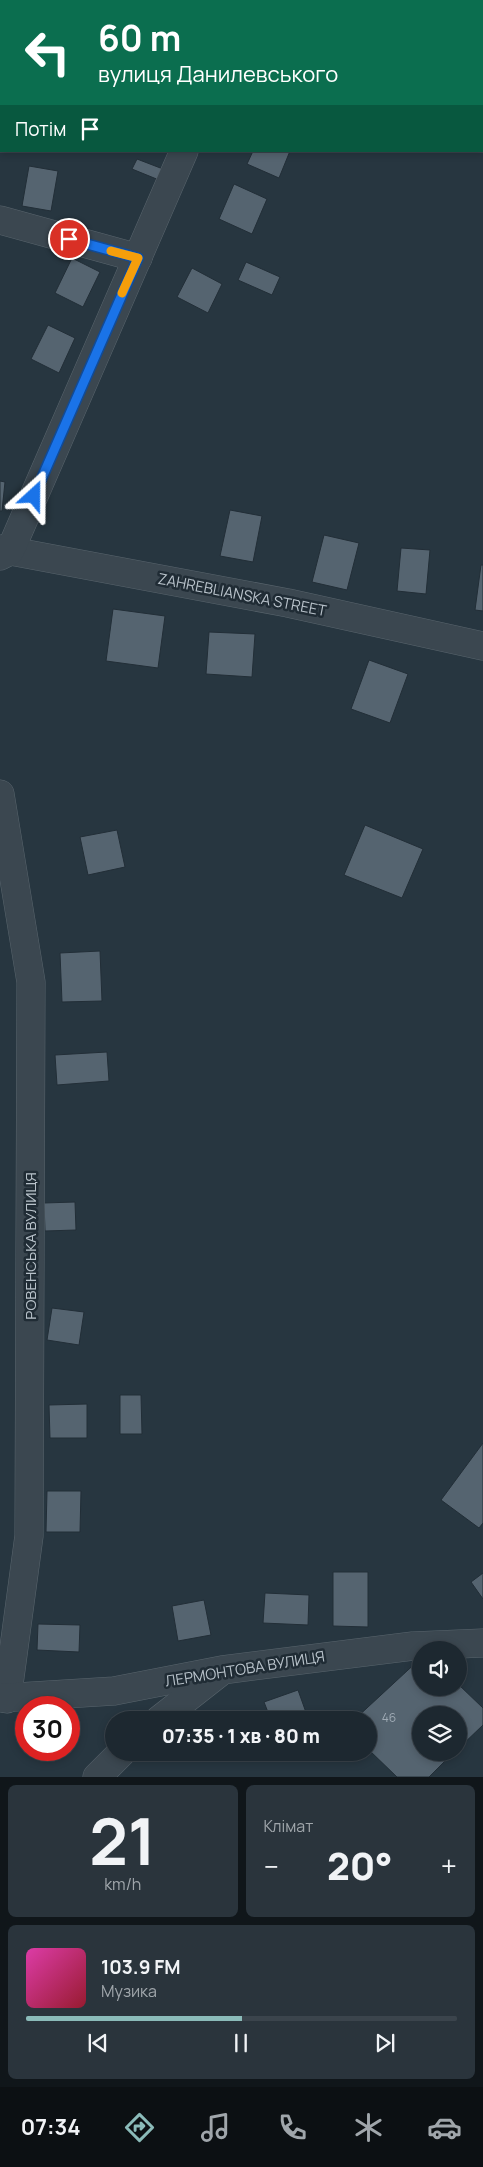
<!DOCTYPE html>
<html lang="uk">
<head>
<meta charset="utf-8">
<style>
	:root { --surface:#1d2830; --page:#2a343c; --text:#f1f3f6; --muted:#a0a6ab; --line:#3b444c; --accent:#8bbbb9 }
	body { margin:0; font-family:Manrope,sans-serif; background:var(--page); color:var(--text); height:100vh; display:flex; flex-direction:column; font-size:19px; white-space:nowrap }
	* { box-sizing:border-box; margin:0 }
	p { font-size:16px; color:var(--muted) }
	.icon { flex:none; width:28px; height:28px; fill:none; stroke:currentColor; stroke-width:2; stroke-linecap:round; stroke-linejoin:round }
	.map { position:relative; height:1777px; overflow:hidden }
	.drawer { display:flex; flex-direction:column; gap:8px; padding:8px; background:#10161a; flex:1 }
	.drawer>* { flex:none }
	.banner { position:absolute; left:0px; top:0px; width:484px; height:152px; box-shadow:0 2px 8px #0003,0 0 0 1px var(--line); background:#0b6e4f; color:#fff; overflow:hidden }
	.fabs { position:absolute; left:412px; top:1641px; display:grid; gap:10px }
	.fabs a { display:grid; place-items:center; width:55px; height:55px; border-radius:50%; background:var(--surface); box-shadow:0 2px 8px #0003,0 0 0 1px var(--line); font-size:25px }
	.speed { position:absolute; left:15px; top:1696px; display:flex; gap:10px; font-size:25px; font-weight:700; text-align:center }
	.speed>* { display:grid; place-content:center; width:65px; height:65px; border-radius:50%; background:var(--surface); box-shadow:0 2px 8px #0003,0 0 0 1px var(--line); line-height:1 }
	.speed .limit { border:8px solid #d22; background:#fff; color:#111 }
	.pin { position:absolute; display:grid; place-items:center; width:42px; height:42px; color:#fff; margin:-21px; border:2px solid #fff; border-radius:50%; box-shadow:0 1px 5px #0007 }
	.me { position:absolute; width:55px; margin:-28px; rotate:24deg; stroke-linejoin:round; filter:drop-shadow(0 0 4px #0008) }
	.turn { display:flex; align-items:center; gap:18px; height:105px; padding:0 15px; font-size:22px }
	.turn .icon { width:65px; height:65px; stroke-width:2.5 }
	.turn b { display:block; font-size:35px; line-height:42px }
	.then { display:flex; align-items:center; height:48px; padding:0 15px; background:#0003; gap:10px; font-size:19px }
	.big { font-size:38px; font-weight:800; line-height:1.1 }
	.drawer .card { flex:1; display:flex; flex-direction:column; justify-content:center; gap:8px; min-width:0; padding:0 18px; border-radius:8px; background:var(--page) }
	.drawer .dial { align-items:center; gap:0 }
	.dial b { font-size:65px; line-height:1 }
	.song { display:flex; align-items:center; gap:15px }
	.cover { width:60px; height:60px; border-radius:8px; background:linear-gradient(135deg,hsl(320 70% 55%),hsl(350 70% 35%)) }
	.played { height:5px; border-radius:2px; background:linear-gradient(90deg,var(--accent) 50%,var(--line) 50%) }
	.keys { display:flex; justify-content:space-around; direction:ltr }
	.heat { display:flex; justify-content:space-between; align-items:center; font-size:28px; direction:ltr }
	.drawer .tiles { flex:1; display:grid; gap:8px; grid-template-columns:1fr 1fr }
	.card:last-child { grid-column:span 2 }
	.trip { position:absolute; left:105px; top:1711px; width:272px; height:50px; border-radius:25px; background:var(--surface); box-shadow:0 2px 8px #0003,0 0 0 1px var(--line); font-weight:800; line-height:50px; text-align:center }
	.dock { display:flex; height:80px; justify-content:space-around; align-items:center; background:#0c1013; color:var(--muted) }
	.dock .icon { width:35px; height:35px }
	.dock .on { color:var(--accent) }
	.dock b { font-size:22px; color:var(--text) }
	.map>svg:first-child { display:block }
	.building { fill:#556470; stroke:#222e37 }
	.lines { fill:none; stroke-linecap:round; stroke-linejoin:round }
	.minor-casing { stroke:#59656d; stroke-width:29 }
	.minor { stroke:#3b4750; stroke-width:28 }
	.route-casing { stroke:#114b97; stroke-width:12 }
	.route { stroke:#1a73e8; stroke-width:9 }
	.slow { stroke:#f59e0b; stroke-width:9 }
	.labels { text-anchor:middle; stroke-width:5; stroke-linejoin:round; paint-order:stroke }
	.number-label { font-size:12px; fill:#9faab4 }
	.street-label { font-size:15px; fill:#b8c2ca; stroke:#202c35 }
</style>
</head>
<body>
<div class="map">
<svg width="483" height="1777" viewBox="0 0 483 1777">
	<rect width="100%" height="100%" fill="#273640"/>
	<g class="building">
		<polygon points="253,151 290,151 279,178 247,164"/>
		<polygon points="137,159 163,169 159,180 132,169"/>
		<polygon points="29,166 58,171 51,211 22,206"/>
		<polygon points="234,184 267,199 252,234 219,219"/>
		<polygon points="72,258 100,272 83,307 55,293"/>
		<polygon points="246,262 280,277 272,295 238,280"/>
		<polygon points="192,268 222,284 208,313 177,297"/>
		<polygon points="48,325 75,338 59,373 31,359"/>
		<polygon points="0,481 5,482 2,511 0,511"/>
		<polygon points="230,510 262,516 253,562 220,556"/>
		<polygon points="324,535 359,543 347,590 312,582"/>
		<polygon points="401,548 430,550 426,594 397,591"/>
		<polygon points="481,565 483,565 483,611 475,610"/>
		<polygon points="113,609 165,616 158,668 106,661"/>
		<polygon points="209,632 255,634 252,677 206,674"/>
		<polygon points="369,660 408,674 390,723 351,709"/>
		<polygon points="365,825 423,849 402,898 344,875"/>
		<polygon points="117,830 125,867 88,875 80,837"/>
		<polygon points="100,951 102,1001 62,1002 60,953"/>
		<polygon points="107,1052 109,1081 57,1085 55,1055"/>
		<polygon points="75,1202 76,1230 45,1231 44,1203"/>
		<polygon points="52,1308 84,1312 79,1345 47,1340"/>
		<polygon points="120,1395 141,1395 142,1434 120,1434"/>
		<polygon points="87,1404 87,1438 50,1438 49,1405"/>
		<polygon points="483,1443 483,1523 479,1528 441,1500"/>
		<polygon points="47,1491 81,1491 80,1532 46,1532"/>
		<polygon points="333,1572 368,1572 368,1627 333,1626"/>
		<polygon points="483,1573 483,1599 471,1582"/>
		<polygon points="265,1593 309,1595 308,1625 263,1623"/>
		<polygon points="204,1600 211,1635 178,1641 172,1606"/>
		<polygon points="38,1624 80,1625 79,1652 37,1650"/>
		<polygon points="421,1658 421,1688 459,1688 459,1685 483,1708 483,1725 459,1748 459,1715 421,1715 421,1752 454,1752 429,1777 397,1777 369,1750 369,1720 354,1720"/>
		<polygon points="298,1690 308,1718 271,1720 264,1702"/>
	</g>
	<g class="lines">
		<defs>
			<g id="minor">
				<polyline points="240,1 240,0"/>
				<polyline points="0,220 138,258"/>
				<polyline points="0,549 288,603 483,646"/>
				<polyline points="0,556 10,551 184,151"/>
				<polyline points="0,794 31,982 29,1536 7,1699"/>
				<polyline points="0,1698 114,1691 222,1670 413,1646 483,1643"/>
				<polyline points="159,1720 219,1673"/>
				<polyline points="97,1777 122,1752"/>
			</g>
		</defs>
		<use href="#minor" class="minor-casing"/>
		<use href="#minor" class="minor"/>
	</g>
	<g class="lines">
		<defs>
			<polyline id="route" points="34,496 138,258 69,239"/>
		</defs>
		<use href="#route" class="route-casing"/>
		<use href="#route" class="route"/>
		<polyline class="slow" points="111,251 138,258 122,293"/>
	</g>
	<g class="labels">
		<g class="number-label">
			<text x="389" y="1722">46</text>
		</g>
		<g class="street-label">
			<text transform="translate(242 595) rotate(11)" y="5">ZAHREBLIANSKA STREET</text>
			<text transform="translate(31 1246) rotate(-90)" y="5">РОВЕНСЬКА ВУЛИЦЯ</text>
			<text transform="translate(245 1669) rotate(-9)" y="5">ЛЕРМОНТОВА ВУЛИЦЯ</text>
		</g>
	</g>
</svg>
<div class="fabs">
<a><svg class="icon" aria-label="sound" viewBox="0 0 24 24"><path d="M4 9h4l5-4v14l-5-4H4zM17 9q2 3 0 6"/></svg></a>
<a><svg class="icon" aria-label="layers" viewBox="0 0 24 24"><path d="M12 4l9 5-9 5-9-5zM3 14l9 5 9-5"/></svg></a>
</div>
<div class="speed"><div class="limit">30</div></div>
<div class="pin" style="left:69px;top:239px;background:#d93025"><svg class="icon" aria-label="arrive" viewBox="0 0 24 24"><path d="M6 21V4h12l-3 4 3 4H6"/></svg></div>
<svg class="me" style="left:34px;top:496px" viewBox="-20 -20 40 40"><path d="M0-17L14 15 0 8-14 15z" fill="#1a73e8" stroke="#fff" stroke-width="4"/></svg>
<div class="trip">07:35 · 1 хв · 80 m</div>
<div class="banner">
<div class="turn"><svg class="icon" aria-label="left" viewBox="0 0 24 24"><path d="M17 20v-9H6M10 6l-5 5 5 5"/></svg><div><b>60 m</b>вулиця Данилевського</div></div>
<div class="then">Потім<svg class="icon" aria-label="arrive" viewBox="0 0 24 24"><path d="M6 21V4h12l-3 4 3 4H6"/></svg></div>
</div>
</div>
<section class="drawer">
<div class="tiles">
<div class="card dial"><b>21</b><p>km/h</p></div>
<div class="card"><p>Клімат</p>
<div class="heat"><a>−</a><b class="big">20°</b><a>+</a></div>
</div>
<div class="card">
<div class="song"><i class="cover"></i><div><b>103.9 FM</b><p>Музика</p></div></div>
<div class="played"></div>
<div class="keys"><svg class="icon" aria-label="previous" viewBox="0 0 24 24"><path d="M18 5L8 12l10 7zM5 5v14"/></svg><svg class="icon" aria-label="pause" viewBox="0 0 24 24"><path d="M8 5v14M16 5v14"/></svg><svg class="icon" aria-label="next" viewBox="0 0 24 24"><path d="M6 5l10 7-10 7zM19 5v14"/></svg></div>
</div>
</div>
</section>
<nav class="dock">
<b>07:34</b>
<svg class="icon on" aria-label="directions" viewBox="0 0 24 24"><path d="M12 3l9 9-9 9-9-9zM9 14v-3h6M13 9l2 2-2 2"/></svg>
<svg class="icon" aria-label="music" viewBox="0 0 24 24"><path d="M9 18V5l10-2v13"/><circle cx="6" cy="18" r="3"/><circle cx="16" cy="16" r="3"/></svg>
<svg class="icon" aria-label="phone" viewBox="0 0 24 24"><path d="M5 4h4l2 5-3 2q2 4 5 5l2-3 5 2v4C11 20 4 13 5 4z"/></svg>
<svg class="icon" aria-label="climate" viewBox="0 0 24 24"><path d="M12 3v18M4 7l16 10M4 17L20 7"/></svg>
<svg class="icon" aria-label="car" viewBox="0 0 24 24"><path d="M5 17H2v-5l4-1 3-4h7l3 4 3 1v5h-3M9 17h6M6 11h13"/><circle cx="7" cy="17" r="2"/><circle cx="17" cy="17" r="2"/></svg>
</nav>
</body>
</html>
